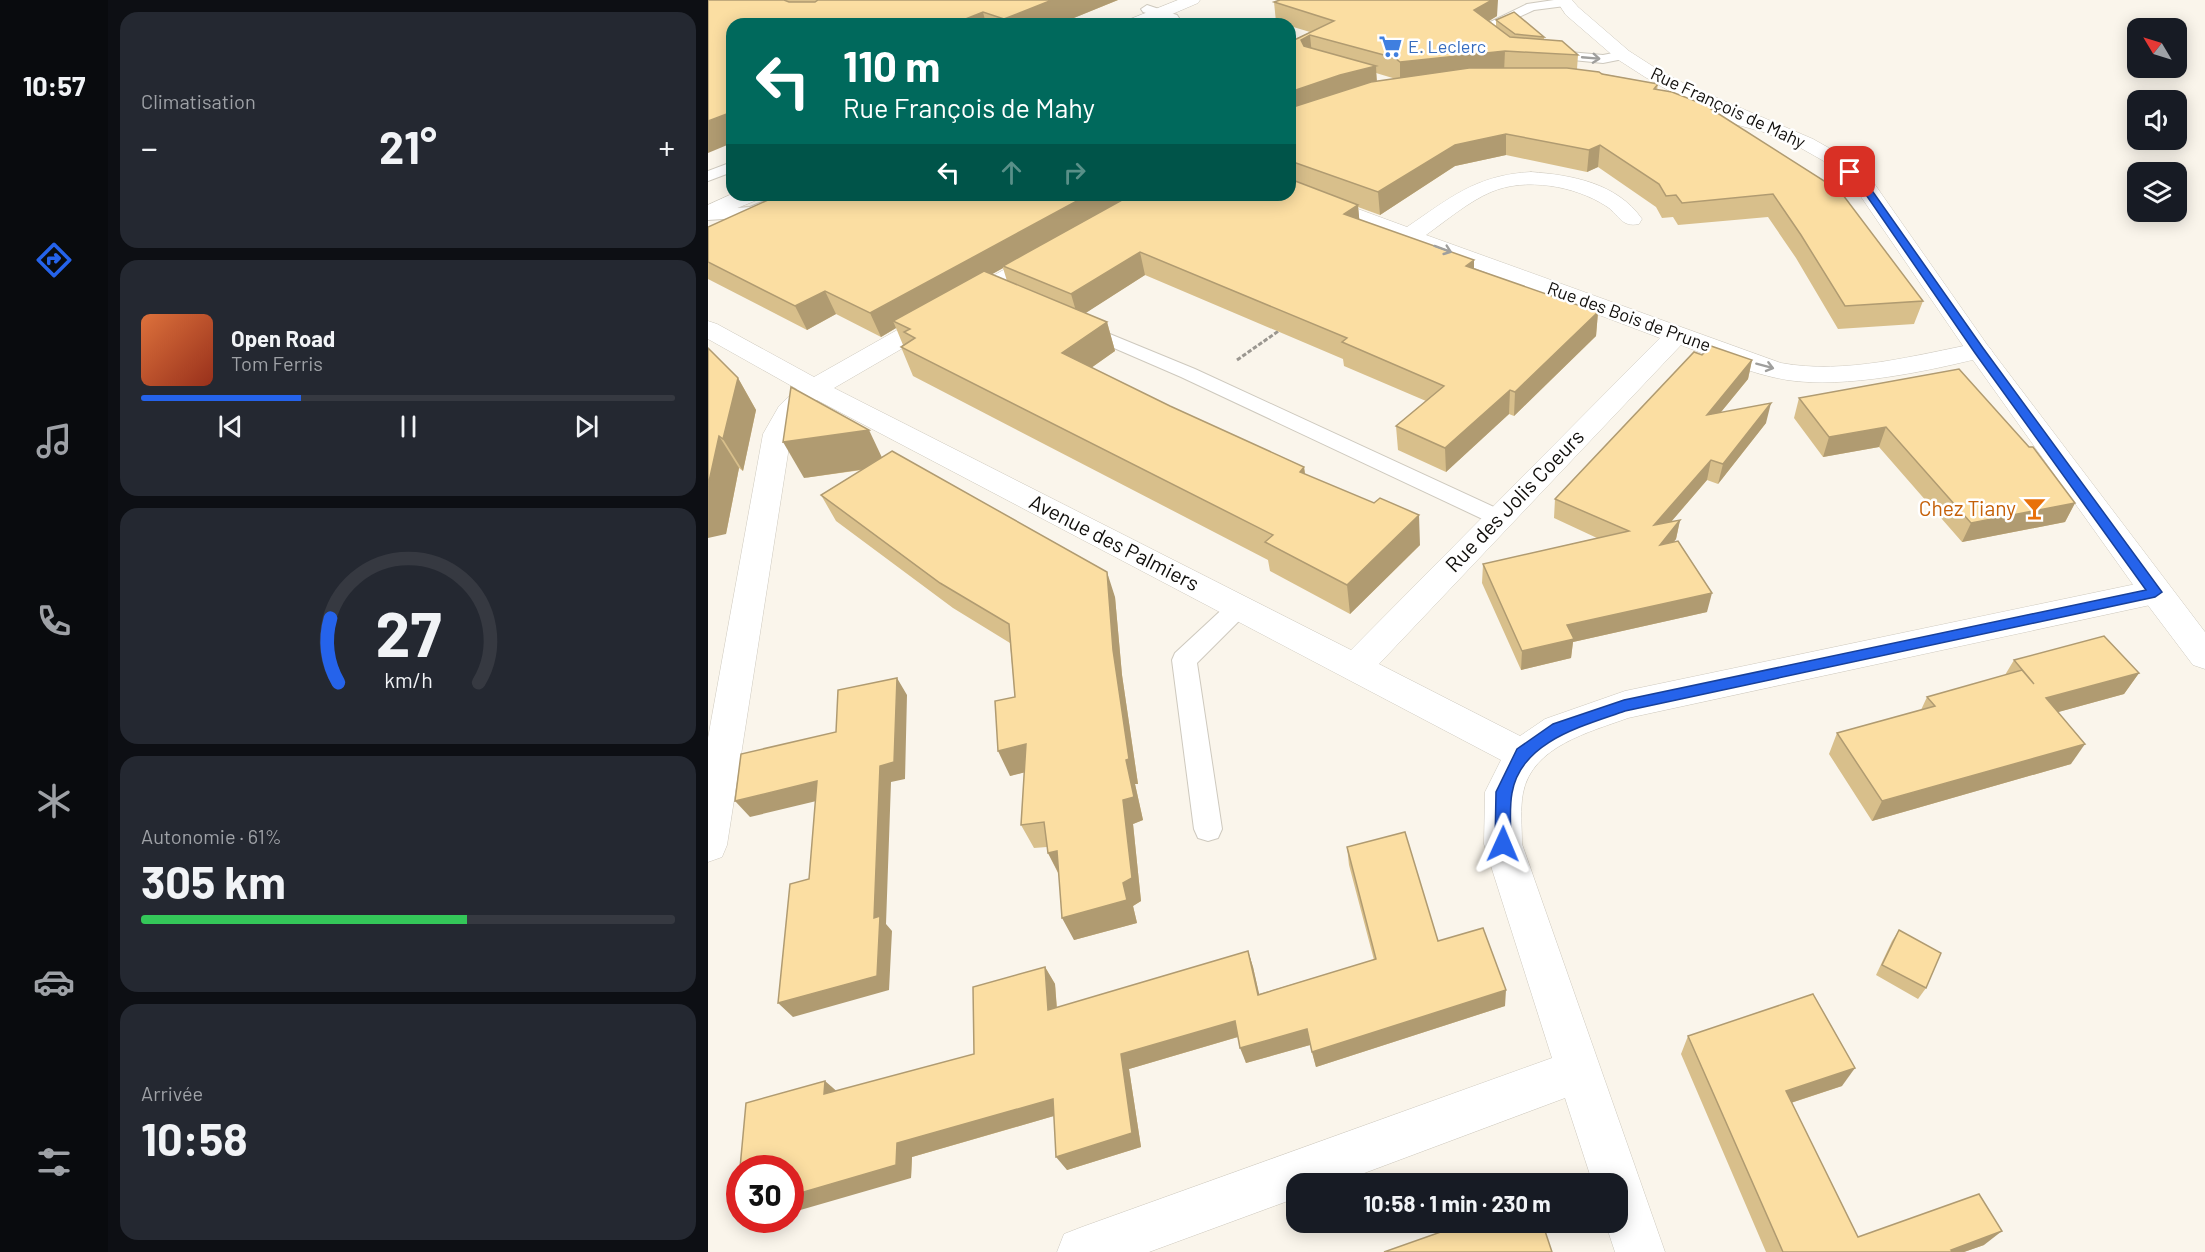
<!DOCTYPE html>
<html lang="fr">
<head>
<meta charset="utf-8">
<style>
	:root { --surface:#171b24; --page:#242831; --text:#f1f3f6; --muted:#9ea1a6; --line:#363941; --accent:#2563eb }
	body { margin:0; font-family:Barlow,sans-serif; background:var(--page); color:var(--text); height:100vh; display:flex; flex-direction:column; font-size:22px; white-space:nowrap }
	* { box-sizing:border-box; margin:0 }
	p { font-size:20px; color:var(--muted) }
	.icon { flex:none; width:33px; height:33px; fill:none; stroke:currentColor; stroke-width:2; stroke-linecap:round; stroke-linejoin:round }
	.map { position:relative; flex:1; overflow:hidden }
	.side { display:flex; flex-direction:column; gap:12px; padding:12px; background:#0d0f14; width:600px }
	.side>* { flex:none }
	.hud { position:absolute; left:18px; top:18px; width:570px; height:183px; border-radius:18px; box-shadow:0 3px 15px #0003; background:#00695c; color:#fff; overflow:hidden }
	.needle { width:39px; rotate:308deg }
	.buttons { position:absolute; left:1419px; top:18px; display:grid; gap:12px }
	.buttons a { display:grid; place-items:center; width:60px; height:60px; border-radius:12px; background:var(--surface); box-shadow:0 3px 15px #0003; font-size:30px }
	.speed { position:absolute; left:18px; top:1155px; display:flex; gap:12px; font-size:30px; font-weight:700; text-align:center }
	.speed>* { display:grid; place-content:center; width:78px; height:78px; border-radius:50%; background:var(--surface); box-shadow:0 3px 15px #0003; line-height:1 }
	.speed .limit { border:9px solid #d22; background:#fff; color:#111 }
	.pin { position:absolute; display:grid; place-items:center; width:51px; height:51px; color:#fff; margin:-26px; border-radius:12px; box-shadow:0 3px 9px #0006 }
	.me { position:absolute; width:66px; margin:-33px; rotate:1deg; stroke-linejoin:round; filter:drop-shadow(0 0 4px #0008) }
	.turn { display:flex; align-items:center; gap:21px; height:126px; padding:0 18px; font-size:27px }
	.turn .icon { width:78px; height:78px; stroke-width:2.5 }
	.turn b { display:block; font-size:42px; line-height:51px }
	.lanes { display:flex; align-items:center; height:57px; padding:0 18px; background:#0003; justify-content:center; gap:30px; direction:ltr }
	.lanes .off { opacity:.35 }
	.big { font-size:45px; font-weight:700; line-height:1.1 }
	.side .tile { flex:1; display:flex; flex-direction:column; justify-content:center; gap:9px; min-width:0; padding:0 21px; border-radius:18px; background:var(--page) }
	.side .dial { align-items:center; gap:0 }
	.dial svg { height:156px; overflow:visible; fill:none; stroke:var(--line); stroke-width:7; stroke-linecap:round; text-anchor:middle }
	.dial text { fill:var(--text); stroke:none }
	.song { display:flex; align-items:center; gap:18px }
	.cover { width:72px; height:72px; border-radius:9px; background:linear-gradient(135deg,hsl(20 70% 55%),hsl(10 70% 35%)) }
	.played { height:6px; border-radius:3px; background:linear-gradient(90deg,var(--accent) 30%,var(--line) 30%) }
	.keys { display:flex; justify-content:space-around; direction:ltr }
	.heat { display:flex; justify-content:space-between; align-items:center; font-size:33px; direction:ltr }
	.charge { height:9px; border-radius:4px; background:linear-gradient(90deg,#34c759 61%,var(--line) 0) }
	.trip { position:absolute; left:578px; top:1173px; width:342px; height:60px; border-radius:18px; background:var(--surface); box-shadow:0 3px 15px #0003; font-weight:700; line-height:60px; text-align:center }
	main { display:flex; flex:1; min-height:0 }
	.tab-bar { display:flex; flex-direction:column; width:108px; justify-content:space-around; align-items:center; background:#090b0e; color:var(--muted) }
	.tab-bar .icon { width:42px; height:42px }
	.tab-bar .on { color:var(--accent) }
	.tab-bar b { font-size:27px; color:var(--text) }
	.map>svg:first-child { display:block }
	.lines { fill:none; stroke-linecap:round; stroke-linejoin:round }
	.lane-casing { stroke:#cec9be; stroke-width:2 }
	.street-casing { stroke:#cec9be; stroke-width:1 }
	.secondary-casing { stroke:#cec9be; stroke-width:1 }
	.path { stroke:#9b9790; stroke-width:3; stroke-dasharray:4.5 2; stroke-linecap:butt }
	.lane { fill:#fff; fill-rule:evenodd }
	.street { fill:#fff; fill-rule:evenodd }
	.secondary { fill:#fff; fill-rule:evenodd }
	.wall { fill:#d8bf8b; fill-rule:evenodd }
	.shaded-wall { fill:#b09b71 }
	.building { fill:#fbdea2; stroke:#b09b71; stroke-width:1.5 }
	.oneway { stroke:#9f9f9d }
	.route { fill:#2563eb; stroke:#184099; stroke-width:1.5 }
	.labels { text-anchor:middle; stroke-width:5; stroke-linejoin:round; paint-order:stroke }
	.far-shop-label { font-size:18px; fill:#366cbe; stroke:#fff; text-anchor:start }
	.far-street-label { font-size:18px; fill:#100e0b; stroke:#fff }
	.street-label { font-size:21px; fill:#100e0b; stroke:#fff }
	.food-label { font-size:21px; fill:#c56008; stroke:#fff; text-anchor:end }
</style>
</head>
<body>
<main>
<nav class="tab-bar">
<b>10:57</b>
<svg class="icon on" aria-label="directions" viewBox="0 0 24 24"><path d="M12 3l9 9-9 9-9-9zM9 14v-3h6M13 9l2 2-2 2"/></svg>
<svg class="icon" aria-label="music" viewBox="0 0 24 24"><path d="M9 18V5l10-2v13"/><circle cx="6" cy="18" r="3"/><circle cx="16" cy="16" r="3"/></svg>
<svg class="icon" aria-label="phone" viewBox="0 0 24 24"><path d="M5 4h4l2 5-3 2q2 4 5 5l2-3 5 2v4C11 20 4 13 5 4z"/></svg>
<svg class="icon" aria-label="climate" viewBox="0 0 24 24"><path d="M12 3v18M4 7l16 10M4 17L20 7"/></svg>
<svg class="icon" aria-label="car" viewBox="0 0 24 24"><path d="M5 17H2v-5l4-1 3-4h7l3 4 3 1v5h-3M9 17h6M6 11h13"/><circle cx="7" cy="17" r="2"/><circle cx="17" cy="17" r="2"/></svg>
<svg class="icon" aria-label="filters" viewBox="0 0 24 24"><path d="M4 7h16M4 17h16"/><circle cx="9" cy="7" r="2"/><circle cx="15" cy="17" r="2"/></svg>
</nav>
<section class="side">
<div class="tile"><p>Climatisation</p>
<div class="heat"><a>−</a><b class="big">21°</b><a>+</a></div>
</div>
<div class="tile">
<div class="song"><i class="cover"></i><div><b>Open Road</b><p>Tom Ferris</p></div></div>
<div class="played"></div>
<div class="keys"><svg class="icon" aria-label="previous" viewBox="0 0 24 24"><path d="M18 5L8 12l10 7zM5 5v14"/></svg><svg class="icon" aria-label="pause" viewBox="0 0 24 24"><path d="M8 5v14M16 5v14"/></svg><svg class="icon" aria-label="next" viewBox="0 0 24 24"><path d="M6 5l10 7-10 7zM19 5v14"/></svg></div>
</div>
<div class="tile dial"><svg viewBox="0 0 100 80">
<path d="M14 69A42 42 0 1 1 86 69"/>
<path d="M14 69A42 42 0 0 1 10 36" stroke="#2563eb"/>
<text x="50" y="56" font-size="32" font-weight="700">27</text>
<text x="50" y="72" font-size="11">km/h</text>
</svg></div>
<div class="tile"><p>Autonomie · 61%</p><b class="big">305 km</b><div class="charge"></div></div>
<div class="tile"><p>Arrivée</p><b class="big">10:58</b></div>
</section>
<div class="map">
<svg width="1497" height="1252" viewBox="0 0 1497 1252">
	<rect width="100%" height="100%" fill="#faf5eb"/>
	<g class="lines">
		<defs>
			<g id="lane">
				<polygon points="846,0 862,0 863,2 857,6 826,10 783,30 796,41 795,44 785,44 768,29 819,4"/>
				<polygon points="439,5 469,15 471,18 465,22 435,12 433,9"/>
				<polygon points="839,50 895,55 915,51 922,55 920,58 895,63 834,57 833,54"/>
				<polygon points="24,162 24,172 0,181 0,171"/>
				<polygon points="71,195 92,195 90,198 45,217 0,220 0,210 42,207"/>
				<polygon points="375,323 487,369 799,513 802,518 799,523 791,525 783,523 473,377 369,332 366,328 369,324"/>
				<polygon points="530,599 538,602 542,608 538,614 489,663 514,829 510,838 500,841 490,838 486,829 464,660 467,653 522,602"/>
			</g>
			<g id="street">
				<polygon points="968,96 1066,123 1069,127 1066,131 1059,133 961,106 958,102 961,98"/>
				<path d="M823,172C864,175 909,183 934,219L931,224C913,228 911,214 898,206C867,186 818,177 783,192C760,202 739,220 718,235L1073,363C1138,375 1207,355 1271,343L1280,346L1284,351L1280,356C1222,371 1137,389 1079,380C1042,374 1008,358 973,345L671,664L812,736L837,719L917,691L1447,580L1458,584L1463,592L1458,600L1447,604L920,718C882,732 824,746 815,793C812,808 814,828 814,844L957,1252H907L897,1222H909V1184H885L857,1098L627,1184H588V1198L441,1252H349L356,1234L374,1227L844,1058L776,844L777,792L793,760L109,400L92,416L83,434L19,845L14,857L0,862V738L55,434L71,406L89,389L0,339V321L9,324L106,377L329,251L337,249L345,251L349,256L345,261L126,388L643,650L952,338L573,195H582V186L590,187L699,227C742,198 768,175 823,172Z"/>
			</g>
			<g id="secondary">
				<polygon points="470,0 492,0 490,3 441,24 417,24 420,20"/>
				<polygon points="848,0 864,0 870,7 921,51 949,69 979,85 1105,139 1135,156 1163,179 1280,346 1497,632 1497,669 1485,665 1436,600 1262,356 1147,188 1121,164 1091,147 965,93 937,77 909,59 858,15"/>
				<polygon points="24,194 52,195 49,200 0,220 0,205"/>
			</g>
		</defs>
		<use href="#lane" class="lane-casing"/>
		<use href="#street" class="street-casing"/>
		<use href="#secondary" class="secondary-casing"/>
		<polyline class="path" points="529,360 572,330"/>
		<use href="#lane" class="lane"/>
		<use href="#street" class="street"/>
		<use href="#secondary" class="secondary"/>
	</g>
	<g class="wall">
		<polygon points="0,0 410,0 351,24 24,24"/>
		<path d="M566,2L789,16L781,21L788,26V20L836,37V40L870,55L869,69L950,84L949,90L1005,108L1004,110L1215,301L1206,324L1130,329L1088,258L1060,217L970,225L965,217L954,218L948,207L890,167L879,172L798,155L747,166L672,215L650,207L651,219L766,269L890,312L888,336L806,416L801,414L738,472L690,450L688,426L718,401L636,366L635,359L437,275L377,313L399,322L407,351L383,368L462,406L596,467L597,474L712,545L642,614L562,571L560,560L205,376L193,347L195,345L188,328L173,337L128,314L99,330L0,279V227L582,195V42L602,32L582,26V24H575L568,22ZM668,73L688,79L669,81ZM295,268L299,281L284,274Z"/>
		<polygon points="0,348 30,378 48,410 35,471 31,468 18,534"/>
		<polygon points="1044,360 1040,379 1013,412 1058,423 1010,484 999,480 963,522 972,520 968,539 965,542 999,612 865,642 863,658 813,670 774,583 775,564 889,538 846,518 847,499"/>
		<polygon points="1251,369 1367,503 1357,522 1254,542 1171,447 1115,457 1086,418 1091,398"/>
		<polygon points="174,457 407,597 414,675 430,784 427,784 435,820 425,824 433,901 425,906 429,923 366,940 351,875 340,853 339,847 326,848 313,825 317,772 302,776 307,697 302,643 245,608 128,521 113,495 154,470 96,478"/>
		<polygon points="1306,660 1431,673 1416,694 1350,712 1363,764 1164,821 1121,754 1129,733 1213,710 1219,697 1297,675"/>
		<polygon points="639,847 730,941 797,1006 608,1067 602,1045 538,1063 530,1037 421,1069 433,1147 359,1170 346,1116 204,1157 203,1178 117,1081 128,1091 266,1054 337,967 347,984 349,1008 540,951 545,967 551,994 666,960 641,865"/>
		<polygon points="1191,930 1218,988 1210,999 1168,975 1184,941"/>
		<polygon points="980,1036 1134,1086 1083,1103 1150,1237 1276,1245 1256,1252 1058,1252 973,1054"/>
	</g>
	<g class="shaded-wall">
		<polygon points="344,0 410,0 351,24 297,24 296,19"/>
		<polygon points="784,0 790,0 789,16 766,30 766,10"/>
		<polygon points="275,12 278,24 245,24"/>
		<polygon points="602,35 604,55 595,60 593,40"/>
		<polygon points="797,51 796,72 692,83 692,62"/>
		<polygon points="668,66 669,87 582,114 582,92 632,75"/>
		<polygon points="24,112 24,143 0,153 0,121"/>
		<polygon points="798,134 798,155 747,166 672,215 670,192 747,145"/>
		<polygon points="892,145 890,167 879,172 881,150"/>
		<polygon points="380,195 425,195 295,266 295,268 194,325 185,321 188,328 173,337 162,313"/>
		<polygon points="650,205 652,227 636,214"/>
		<polygon points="432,252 437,275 370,318 363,294"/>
		<polygon points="766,260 766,283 758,266"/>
		<polygon points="117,291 128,314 99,330 87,306"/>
		<polygon points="890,312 888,336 806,416 807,392"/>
		<polygon points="399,322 407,351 363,382 354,353"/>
		<polygon points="1044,360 1040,379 995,434 999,415"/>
		<polygon points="30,378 48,410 35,471 15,439"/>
		<polygon points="802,390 801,414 738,472 737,448"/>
		<polygon points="1063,403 1058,423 1010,484 1015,464"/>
		<polygon points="1178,427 1171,447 1115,457 1121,437"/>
		<polygon points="161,430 178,466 96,478 75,442"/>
		<polygon points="11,436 31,468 18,534 0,538 0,486"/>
		<polygon points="1003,460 999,480 943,545 946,525"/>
		<polygon points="596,467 600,497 592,472"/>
		<polygon points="1367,503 1357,522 1254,542 1263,523"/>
		<polygon points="711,515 712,545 642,614 639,585"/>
		<polygon points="972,520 968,539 948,565 952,545"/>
		<polygon points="399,572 407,597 414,675 430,784 427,784 435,820 425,824 433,901 425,906 429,923 366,940 354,918 415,883 415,800 418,760 405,650"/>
		<polygon points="1004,593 999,612 865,642 863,658 813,670 814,651 859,625"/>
		<polygon points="1431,673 1416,694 1325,719 1338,698"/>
		<polygon points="189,678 199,695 197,779 183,782 178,924 184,931 181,990 85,1017 70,1003 172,766"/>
		<polygon points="318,744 330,769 302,776 290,751"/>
		<polygon points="1377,744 1363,764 1164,821 1174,801"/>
		<polygon points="109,781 121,798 42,817 27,801"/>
		<polygon points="349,851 352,876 340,853"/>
		<polygon points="540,951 545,967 555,1011 550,995"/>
		<polygon points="337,967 347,984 350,1026 340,1010"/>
		<polygon points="798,990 797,1006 608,1067 604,1052"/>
		<polygon points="527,1021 533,1036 421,1069 433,1147 359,1170 348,1157 413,1054"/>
		<polygon points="599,1029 602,1045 538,1063 532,1048"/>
		<polygon points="1147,1068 1134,1086 1067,1108 1078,1091"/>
		<polygon points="117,1081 133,1095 116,1094"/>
		<polygon points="345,1099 356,1113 204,1157 203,1178 82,1213 82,1196 189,1143"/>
		<polygon points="41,1220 62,1220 48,1223"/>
		<polygon points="1294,1231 1276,1245 1256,1252 1241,1252 1243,1250"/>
	</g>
	<g class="building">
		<polygon points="0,0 76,0 81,2 107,2 110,0 344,0 296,19 275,12 245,24 24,24 24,112 0,121"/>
		<polygon points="572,0 784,0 766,10 802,37 854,41 870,55 797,51 692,62 687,58 602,35 593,40 596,46 668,66 632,75 582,92 582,42 626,21 566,2"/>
		<polygon points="806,12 836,37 807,34 788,20"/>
		<polygon points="761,68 859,68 891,72 894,74 950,84 946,89 964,92 1005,108 1003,109 1132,191 1215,301 1137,306 1093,235 1065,194 974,203 968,195 958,196 951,184 892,145 881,150 798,134 770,140 747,145 670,192 588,163 582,162 582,108 663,82"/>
		<polygon points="582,179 650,205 636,214 766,260 758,266 890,312 807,392 802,390 737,448 688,426 736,386 634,342 639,338 432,252 363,294 295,266 423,195 582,195"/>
		<polygon points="71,195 380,195 162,313 117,291 87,306 0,262 0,227"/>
		<polygon points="276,271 399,322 354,353 462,406 596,467 592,472 666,503 672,498 711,515 639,585 557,542 565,535 193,347 207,338 196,332 202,329 185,321"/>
		<polygon points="1003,346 1044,360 999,415 1063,403 1015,464 1003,460 946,525 972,520 952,545 970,541 1004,593 859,625 866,639 814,651 775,564 921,531 847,499 986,352 994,355"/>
		<polygon points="0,348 30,378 15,439 11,436 0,486"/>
		<polygon points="1251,369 1321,447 1325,447 1367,503 1263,523 1178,427 1121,437 1091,398"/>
		<polygon points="83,387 161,430 75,442"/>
		<polygon points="184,451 399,572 405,650 421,759 418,760 426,797 415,800 424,878 415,883 419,900 354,918 349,851 340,853 336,822 313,825 318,744 290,751 287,701 307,697 301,624 232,583 113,495"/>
		<polygon points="1396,636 1431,673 1338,698 1377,744 1174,801 1129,733 1227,706 1219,697 1314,670 1326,684 1306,660"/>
		<polygon points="189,678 186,762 172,766 166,918 172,916 169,976 70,1003 82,884 101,879 109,781 27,801 33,754 128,732 130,690"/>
		<polygon points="697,832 730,941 775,928 798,990 604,1052 599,1029 532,1048 527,1021 413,1054 424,1133 348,1157 345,1099 189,1143 188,1165 82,1196 82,1168 32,1168 38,1103 117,1081 116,1094 266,1054 265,987 337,967 340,1010 540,951 550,995 668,959 639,847"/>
		<polygon points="1191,930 1233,953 1218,988 1174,965"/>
		<polygon points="1105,994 1147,1068 1078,1091 1150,1237 1271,1194 1294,1231 1243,1250 1245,1252 1075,1252 980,1036"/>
		<polygon points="32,1173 32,1210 28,1212"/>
		<polygon points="761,1222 834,1222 844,1252 676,1252"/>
	</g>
	<defs><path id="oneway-shaft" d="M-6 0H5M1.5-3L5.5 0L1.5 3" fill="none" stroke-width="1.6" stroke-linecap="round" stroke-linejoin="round" transform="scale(1.5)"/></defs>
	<g class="oneway">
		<use href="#oneway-shaft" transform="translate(883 58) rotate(5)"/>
		<use href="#oneway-shaft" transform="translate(735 249) rotate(20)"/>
		<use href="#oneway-shaft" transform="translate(1057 366) rotate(15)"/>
	</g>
	<path class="route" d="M1138,171H1145L1158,182L1275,348L1454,592L1447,597L917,711C875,726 813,741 804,793C801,809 803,828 803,844L800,849L795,851L789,849L787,844L788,792L809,749L845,724L916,700L1438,590L1267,353L1152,186L1138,174Z"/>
	<defs>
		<symbol id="supermarket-bare" viewBox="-9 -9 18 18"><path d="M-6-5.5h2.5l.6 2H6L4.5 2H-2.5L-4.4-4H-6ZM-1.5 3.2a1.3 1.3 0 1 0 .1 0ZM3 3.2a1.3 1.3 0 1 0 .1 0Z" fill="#3f7fe0" stroke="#fff" stroke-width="2.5" paint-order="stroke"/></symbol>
		<symbol id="bar-bare" viewBox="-9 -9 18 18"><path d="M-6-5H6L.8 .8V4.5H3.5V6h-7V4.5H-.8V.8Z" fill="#e8710a" stroke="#fff" stroke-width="2.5" paint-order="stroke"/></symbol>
	</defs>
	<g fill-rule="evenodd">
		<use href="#supermarket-bare" x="666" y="30" width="33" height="33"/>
		<use href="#bar-bare" x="1310" y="492" width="33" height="33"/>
	</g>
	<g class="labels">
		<g class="far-shop-label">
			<text x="700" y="53">E. Leclerc</text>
		</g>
		<g class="far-street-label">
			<text transform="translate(1020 108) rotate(25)" y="6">Rue François de Mahy</text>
			<text transform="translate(921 317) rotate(20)" y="6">Rue des Bois de Prune</text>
		</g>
		<g class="street-label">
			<text transform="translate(807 501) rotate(-46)" y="7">Rue des Jolis Coeurs</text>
			<text transform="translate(406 543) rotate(27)" y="7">Avenue des Palmiers</text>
		</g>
		<g class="food-label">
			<text x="1308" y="516">Chez Tiany</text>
		</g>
	</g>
</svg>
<div class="buttons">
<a><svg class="needle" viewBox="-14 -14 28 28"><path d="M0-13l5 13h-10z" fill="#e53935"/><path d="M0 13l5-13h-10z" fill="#9ea1a6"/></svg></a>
<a><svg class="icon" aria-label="sound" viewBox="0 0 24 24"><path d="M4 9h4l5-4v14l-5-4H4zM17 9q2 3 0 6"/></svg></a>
<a><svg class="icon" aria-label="layers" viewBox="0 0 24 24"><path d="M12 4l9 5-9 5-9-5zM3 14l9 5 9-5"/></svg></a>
</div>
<div class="speed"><div class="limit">30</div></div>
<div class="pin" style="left:1142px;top:172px;background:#d93025"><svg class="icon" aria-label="arrive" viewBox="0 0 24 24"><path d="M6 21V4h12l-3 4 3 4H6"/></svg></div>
<svg class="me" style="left:795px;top:844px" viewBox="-20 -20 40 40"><path d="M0-17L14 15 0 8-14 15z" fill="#2563eb" stroke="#fff" stroke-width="4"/></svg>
<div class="trip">10:58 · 1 min · 230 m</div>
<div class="hud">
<div class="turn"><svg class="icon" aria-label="left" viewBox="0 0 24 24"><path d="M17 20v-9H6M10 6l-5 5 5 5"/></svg><div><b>110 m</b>Rue François de Mahy</div></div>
<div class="lanes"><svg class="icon" aria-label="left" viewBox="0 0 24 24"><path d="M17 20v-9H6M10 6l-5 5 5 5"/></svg><svg class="icon off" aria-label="ahead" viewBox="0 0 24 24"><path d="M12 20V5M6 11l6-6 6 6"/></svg><svg class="icon off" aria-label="right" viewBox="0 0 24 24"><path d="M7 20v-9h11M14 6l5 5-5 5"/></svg></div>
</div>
</div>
</main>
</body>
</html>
